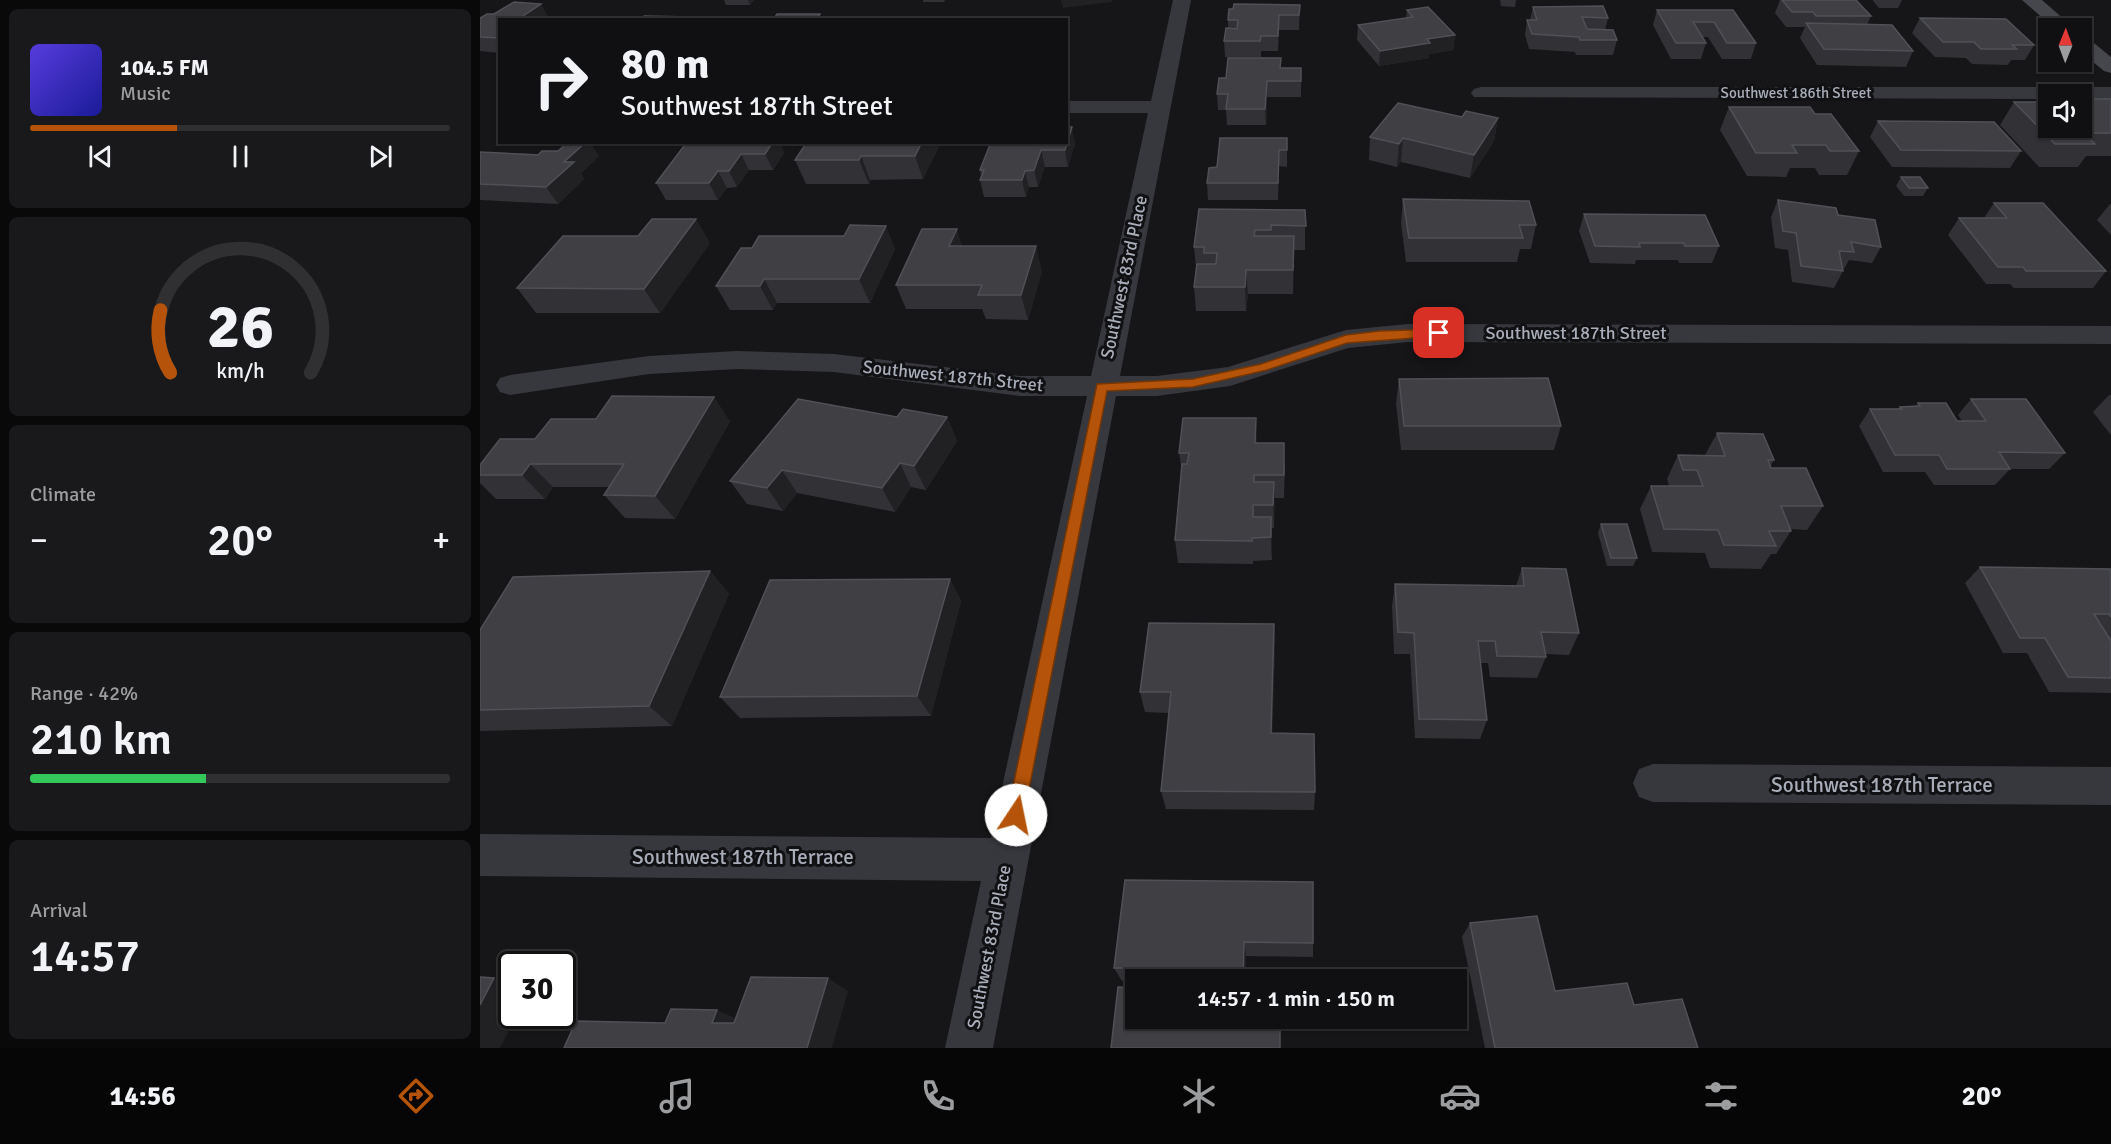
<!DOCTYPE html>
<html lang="en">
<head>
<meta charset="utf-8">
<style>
	:root { --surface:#101012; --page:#19191b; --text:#f1f3f6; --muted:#9c9d9f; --line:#303032; --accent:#b45309 }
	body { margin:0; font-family:Signika,sans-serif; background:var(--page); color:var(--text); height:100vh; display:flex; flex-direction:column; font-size:22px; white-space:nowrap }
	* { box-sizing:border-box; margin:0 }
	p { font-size:20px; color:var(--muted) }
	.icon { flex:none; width:33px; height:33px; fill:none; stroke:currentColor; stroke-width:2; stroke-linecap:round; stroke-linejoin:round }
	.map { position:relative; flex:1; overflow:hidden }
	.side { display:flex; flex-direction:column; gap:9px; padding:9px; background:#09090a; width:480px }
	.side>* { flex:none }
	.guide { position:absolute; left:18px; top:18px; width:570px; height:126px; border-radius:0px; box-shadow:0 2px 4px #0004,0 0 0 2px var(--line); background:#101012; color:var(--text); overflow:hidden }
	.needle { width:39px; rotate:1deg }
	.tools { position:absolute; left:1558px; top:18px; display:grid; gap:12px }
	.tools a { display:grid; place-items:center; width:54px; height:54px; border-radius:0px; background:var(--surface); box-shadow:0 2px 4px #0004,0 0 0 2px var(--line); font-size:30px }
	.speed { position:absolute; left:18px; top:951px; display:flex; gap:12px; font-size:30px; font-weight:700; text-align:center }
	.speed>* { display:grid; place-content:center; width:78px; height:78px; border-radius:50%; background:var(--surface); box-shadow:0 2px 4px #0004,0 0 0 2px var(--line); line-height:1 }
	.speed .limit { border:3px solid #111; border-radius:9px; background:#fff; color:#111 }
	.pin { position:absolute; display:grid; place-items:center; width:51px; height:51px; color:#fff; margin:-26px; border-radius:12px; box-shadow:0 3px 9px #0006 }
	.me { position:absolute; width:66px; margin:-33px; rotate:11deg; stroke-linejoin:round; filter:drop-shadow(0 0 4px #0008) }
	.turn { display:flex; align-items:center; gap:21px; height:126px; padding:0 24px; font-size:27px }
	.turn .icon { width:78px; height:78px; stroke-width:2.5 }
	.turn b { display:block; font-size:42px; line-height:51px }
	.big { font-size:45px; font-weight:600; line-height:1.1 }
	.side .tile { flex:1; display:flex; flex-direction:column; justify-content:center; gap:9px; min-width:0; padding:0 21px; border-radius:9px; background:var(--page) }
	.side .dial { align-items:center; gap:0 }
	.dial svg { height:156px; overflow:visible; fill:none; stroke:var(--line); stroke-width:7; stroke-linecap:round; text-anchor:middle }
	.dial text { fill:var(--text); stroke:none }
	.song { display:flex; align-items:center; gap:18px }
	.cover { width:72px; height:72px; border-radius:9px; background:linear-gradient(135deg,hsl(250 70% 55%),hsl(240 70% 35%)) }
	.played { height:6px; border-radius:3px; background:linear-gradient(90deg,var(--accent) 35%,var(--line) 35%) }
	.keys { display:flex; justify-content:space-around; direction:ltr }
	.heat { display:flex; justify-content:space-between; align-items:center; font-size:33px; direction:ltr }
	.charge { height:9px; border-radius:4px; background:linear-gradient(90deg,#34c759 42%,var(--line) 0) }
	.trip { position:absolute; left:645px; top:969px; width:342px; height:60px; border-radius:0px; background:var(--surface); box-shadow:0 2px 4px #0004,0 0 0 2px var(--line); font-weight:600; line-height:60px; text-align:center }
	.tab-bar { display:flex; height:96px; justify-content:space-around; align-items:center; background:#060607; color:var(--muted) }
	.tab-bar .icon { width:42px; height:42px }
	.tab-bar .active { color:var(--accent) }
	.tab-bar b { font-size:27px; color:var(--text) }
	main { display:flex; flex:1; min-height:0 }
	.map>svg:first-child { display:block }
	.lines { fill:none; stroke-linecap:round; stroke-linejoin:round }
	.street { fill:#37383d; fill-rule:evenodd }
	.secondary { fill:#45474d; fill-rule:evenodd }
	.wall { fill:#323236 }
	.shaded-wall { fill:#212124 }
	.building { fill:#3f3f44; stroke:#4f5156; stroke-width:1.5 }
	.route { fill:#b45309; stroke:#753606; stroke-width:1.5 }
	.labels { text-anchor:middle; stroke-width:6; stroke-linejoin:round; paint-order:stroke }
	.far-street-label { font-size:15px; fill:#a8adb8; stroke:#111113 }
	.street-label { font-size:18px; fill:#a8adb8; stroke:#111113 }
	.near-street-label { font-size:21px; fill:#a8adb8; stroke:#111113 }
</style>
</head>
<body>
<main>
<section class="side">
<div class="tile">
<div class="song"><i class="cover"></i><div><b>104.5 FM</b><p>Music</p></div></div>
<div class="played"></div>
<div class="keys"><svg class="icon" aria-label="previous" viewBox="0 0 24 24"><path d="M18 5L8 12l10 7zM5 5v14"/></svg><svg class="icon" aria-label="pause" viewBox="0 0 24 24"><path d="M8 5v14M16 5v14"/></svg><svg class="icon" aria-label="next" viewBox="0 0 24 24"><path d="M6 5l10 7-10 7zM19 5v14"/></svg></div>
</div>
<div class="tile dial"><svg viewBox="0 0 100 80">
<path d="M14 69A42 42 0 1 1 86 69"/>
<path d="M14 69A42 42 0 0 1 9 37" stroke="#b45309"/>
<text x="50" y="56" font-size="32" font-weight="700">26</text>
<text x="50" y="72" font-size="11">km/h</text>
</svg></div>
<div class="tile"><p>Climate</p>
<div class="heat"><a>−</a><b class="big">20°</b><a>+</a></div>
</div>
<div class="tile"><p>Range · 42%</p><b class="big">210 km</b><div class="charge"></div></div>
<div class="tile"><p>Arrival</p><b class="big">14:57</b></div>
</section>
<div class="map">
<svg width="1631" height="1048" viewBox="0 0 1631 1048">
	<rect width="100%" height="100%" fill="#161618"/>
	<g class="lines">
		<g class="street">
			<polygon points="693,0 711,0 640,376 677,376 748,367 866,330 928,324 1631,326 1631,344 928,342 868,348 750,386 677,396 636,396 513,1048 465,1048 501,881 0,876 0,834 511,838 607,396 540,396 354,372 257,369 169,374 30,395 20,392 16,385 20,378 30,375 169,356 257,351 354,354 540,376 611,376 668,113 586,113 586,101 671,101"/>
			<polygon points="1001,87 1631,87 1631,99 1602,99 1602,94 1569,94 1569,99 994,97 991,93 994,89"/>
			<polygon points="1173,764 1631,767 1631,805 1173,802 1159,797 1153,783 1159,769"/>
		</g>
		<g class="secondary">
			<polygon points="1542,0 1562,0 1594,28 1574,28"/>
			<polygon points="1602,37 1609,39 1631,57 1631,73 1624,71 1602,53"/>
		</g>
	</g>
	<g class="wall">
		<polygon points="244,0 274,0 270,5 246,5"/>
		<polygon points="443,0 465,0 464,2 443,2"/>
		<polygon points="1020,0 1036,0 1035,7 1021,6"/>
		<polygon points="1300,0 1376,0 1391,16 1387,25 1433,51 1426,67 1337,65 1320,38 1325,27 1306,27 1295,13"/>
		<polygon points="1393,0 1422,0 1418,8 1399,8 1393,1"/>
		<polygon points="820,5 819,30 799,30 798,51 781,51 781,57 745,57 744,41 748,29 748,20"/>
		<polygon points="1053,7 1128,18 1125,30 1137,40 1133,55 1096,55 1095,52 1049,49 1045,35 1047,20 1050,20"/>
		<polygon points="927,10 975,35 973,50 949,54 949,58 899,66 877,40 878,25 926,18"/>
		<polygon points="1177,10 1253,10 1276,43 1271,59 1242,59 1228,37 1222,37 1226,43 1221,59 1191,59 1173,25"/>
		<polygon points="0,18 70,19 20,20 20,53 0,51"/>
		<polygon points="1440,18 1554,45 1545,60 1531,60 1528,65 1492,64 1486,58 1455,57 1432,33"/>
		<polygon points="801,68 821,68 821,97 787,97 786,125 747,125 746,110 738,110 737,94 746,78"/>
		<polygon points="1608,99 1631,99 1631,156 1606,156 1598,167 1559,167 1520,125 1534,102 1605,102"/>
		<polygon points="1249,107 1335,114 1379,151 1367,175 1339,175 1335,168 1310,168 1306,177 1267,176 1240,130"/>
		<polygon points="982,117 1018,118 1014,141 990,178 921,162 917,167 889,160 890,137"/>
		<polygon points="1398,121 1541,151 1530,168 1412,167 1390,137"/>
		<polygon points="807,138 807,167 799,166 798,200 728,200 727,183 737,167"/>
		<polygon points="207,142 300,142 304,153 293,170 269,170 257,187 247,188 238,200 186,200 176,183"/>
		<polygon points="511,142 595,143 588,167 565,167 558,187 549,187 546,197 504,197 500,180 501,176 500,170"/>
		<polygon points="459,146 443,179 390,180 389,184 326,184 315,160"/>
		<polygon points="0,152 119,156 101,173 104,179 78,204 0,200"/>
		<polygon points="1421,177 1448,188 1443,196 1424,196 1416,186"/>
		<polygon points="923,199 1056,225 1051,249 1040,249 1037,262 926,262 921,223"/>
		<polygon points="1298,200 1358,215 1401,247 1392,263 1369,260 1364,269 1363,269 1363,271 1354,288 1312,282 1308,250 1295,248 1291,217"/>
		<polygon points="1514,203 1626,271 1613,288 1534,288 1530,284 1506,284 1468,235 1479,218 1504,218"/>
		<polygon points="1630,204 1631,204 1631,235 1617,220"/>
		<polygon points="825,210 825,250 814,250 813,294 768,294 766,311 716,311 714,287 716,268 714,247"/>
		<polygon points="1104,214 1239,246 1232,263 1199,263 1198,260 1156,260 1155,264 1110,263 1099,231"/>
		<polygon points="158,236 230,243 180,313 56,313 37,288"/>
		<polygon points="415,249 390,303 297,303 293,310 250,310 236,286"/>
		<polygon points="562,271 548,320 506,319 502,309 426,309 416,285"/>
		<polygon points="919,379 1081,426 1074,450 921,450 916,403"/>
		<polygon points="1629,395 1631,395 1631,435 1613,412"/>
		<polygon points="1491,399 1585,453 1569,469 1530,469 1515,485 1454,485 1445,472 1403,472 1379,426 1390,409 1418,409 1420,407 1435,406 1438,403 1477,421 1482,421 1478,415"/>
		<polygon points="417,417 467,417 477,441 446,490 431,487 415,512 317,493 303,511 267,504 250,481"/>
		<polygon points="250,421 195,519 145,518 124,495 129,487 73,487 65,499 16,499 0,483 0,465 55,439"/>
		<polygon points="1237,433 1294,460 1290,467 1291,468 1343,506 1327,530 1311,529 1311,531 1296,554 1291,554 1281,569 1230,568 1225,553 1172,552 1160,509 1171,486 1189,486 1187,479 1198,455 1225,455"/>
		<polygon points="777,443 805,466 804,498 794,498 794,528 791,528 792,560 773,561 773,564 698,563 695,540 702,472 699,453"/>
		<polygon points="1121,524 1157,558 1153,566 1127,566 1118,533"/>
		<polygon points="1500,567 1631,569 1631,693 1569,692 1547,653 1523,653 1485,583"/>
		<polygon points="1042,568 1099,633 1089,655 1065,654 1066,657 1057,678 1010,677 1008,663 1001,663 1007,720 1000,739 935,738 930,654 914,654 912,606 915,584 1036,586"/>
		<polygon points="230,571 249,594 192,726 0,731 0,630"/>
		<polygon points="470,579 481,601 451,716 260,718 240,697"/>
		<polygon points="794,624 795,645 792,733 835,792 834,810 686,809 681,791 689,713 665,712 660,692"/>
		<polygon points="645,880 833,943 833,957 766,956 765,980 656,980 656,981 642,981 634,968"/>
		<polygon points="990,923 1075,991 1154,1005 1218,1048 1005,1048 982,937"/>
	</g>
	<g class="shaded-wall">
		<polygon points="268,0 274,0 270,5"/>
		<polygon points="581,0 632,0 632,2 583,8"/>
		<polygon points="61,4 70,20 37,20"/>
		<polygon points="340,14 342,20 336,20"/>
		<polygon points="799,15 799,30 798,51 798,36"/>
		<polygon points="975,35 973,50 949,54 949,58 899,66 900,51 947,39"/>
		<polygon points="787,81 787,97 786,125 785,109"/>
		<polygon points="1018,118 1014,141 990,178 994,155"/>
		<polygon points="592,127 595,143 588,167 585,150"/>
		<polygon points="923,138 921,162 917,167 919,144"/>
		<polygon points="106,142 110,142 119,156 101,173 104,179 78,204 66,187 84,162"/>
		<polygon points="293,142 300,142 304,153 293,170 285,154"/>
		<polygon points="442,142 458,142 459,146 443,179 435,156"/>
		<polygon points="561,150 565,167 558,187 554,170"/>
		<polygon points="261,154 269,170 257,187 249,171"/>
		<polygon points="381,156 390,180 389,184 379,160"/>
		<polygon points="238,171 247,188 238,200 229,183"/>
		<polygon points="545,171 549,187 546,197 542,180"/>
		<polygon points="216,219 230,243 180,313 164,289"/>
		<polygon points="406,226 415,249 390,303 379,279"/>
		<polygon points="477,229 484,253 469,246"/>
		<polygon points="556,246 562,271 548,320 541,295"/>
		<polygon points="766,270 768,294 766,311 765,287"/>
		<polygon points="284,279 297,303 293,310 280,286"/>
		<polygon points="234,397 250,421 195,519 175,496"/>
		<polygon points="467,417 477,441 446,490 434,466"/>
		<polygon points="776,418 777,442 776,466 775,443"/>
		<polygon points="420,463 431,487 415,512 402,488"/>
		<polygon points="50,464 73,487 65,499 42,475"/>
		<polygon points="302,470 317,493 303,511 287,488"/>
		<polygon points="794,482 795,505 794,528 793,505"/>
		<polygon points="791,517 792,540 792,560 791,537"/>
		<polygon points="230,571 249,594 192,726 169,706"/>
		<polygon points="470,579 481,601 451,716 437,696"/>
		<polygon points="794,624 795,645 792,752 791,733"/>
		<polygon points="764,942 766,956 765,980 763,980"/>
		<polygon points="14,978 32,984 32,1016 36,1016 20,1048 0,1048 0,1005"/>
		<polygon points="348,978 368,991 352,1048 327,1048"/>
		<polygon points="237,1010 262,1021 258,1033 232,1023"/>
	</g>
	<g class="building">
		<polygon points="1302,0 1376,0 1391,16 1336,16 1333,12 1312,12"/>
		<polygon points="34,2 61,4 37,20 20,20 20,38 0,37 0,18 7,14 14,14"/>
		<polygon points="754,4 820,5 819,15 799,15 798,36 781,36 780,41 744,41 746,28 757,29 758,20 748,20 749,9 753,9"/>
		<polygon points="1123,6 1128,18 1102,17 1107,29 1133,30 1137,40 1100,40 1099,37 1052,34 1047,20 1057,20 1053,7"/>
		<polygon points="948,7 975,35 947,39 950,43 900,51 878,25 933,17 927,10"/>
		<polygon points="1177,10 1253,10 1276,43 1247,43 1234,22 1213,22 1226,43 1196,43"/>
		<polygon points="297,14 340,14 336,20 293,20"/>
		<polygon points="164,16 210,17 207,20 161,20"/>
		<polygon points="1440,18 1526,19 1554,45 1532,45 1537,49 1501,49 1494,42 1463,42"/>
		<polygon points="1326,23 1412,25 1433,51 1344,49"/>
		<polygon points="748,58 801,58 800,68 821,68 821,81 787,81 785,109 746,109 748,94 737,94 739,78 746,78"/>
		<polygon points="1608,99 1631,99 1631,133 1604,133 1615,144 1575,144 1534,102 1569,102 1569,128 1602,128 1602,102 1612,102"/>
		<polygon points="918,103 982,117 986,111 1018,118 994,155 923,138 919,144 890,137"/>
		<polygon points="1249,107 1330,107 1335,114 1351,114 1379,151 1350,151 1346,145 1312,145 1317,153 1276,153"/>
		<polygon points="1398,121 1514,122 1541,151 1421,150"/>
		<polygon points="586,127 592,127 585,150 561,150 554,170 545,171 542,180 500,180 504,170 500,170 511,142 586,142"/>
		<polygon points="740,138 807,138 807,150 799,150 798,183 727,183 729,168 737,167"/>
		<polygon points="88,142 106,142 84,162 94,162 66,187 0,184 0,152 58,155 62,151 78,151"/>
		<polygon points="207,142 293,142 285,154 261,154 249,171 238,171 229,183 176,183"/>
		<polygon points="327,142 442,142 435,156 381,156 379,160 315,160"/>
		<polygon points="1421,177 1440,177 1448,188 1429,188"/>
		<polygon points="923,199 1049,201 1056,225 1039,225 1043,238 929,238"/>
		<polygon points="1298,200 1356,208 1358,215 1395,220 1401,247 1371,242 1374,252 1359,251 1363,271 1321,266 1316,233 1303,231"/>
		<polygon points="1514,203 1563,203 1626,271 1546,271 1543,267 1518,267 1479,218 1527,218"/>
		<polygon points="719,209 825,210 826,226 791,225 791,230 775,230 774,236 814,236 813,270 766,270 765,287 714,287 717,264 736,264 737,253 724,253 724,247 714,247"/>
		<polygon points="1104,214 1225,215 1239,246 1205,246 1204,243 1159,243 1160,247 1115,246"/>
		<polygon points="172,219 216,219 164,289 37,288 83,236 158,236"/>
		<polygon points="370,225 406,226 379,279 284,279 280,286 236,286 261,248 272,248 279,236 364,236"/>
		<polygon points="442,229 477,229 469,246 556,246 541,295 498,295 502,285 416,285"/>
		<polygon points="1068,378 1081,426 924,426 919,379"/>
		<polygon points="132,396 234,397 175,496 124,495 144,464 50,464 42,475 0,475 0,465 20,439 55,439 71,419 116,419"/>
		<polygon points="318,399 417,417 423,409 467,417 434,466 420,463 402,488 302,470 287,488 250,481"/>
		<polygon points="1491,399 1546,399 1585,453 1519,452 1530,469 1467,469 1459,455 1415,455 1390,409 1422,409 1420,407 1440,406 1438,403 1466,403 1477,421 1506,421"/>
		<polygon points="703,418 776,418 775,443 804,443 804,475 774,475 774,482 794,482 793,505 773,505 773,517 791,517 791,537 772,538 772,541 695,540 702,464 707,464 709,453 699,453"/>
		<polygon points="1237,433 1283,434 1294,460 1288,460 1291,468 1326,468 1343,506 1301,506 1311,531 1289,531 1296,546 1244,545 1238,530 1184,529 1171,486 1223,486 1217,470 1203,470 1198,455 1245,456"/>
		<polygon points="1121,524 1147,524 1157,558 1131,558"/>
		<polygon points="1500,567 1631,569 1631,617 1629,614 1614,614 1631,641 1631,678 1588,677 1565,638 1540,638"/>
		<polygon points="1042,568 1086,569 1099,633 1061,632 1066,657 1017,656 1015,641 998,641 1007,720 939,719 934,633 918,632 915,584 1044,586"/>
		<polygon points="230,571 169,706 0,710 0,630 33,577"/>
		<polygon points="470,579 437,696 240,697 290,580"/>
		<polygon points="669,623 794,624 791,733 834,734 835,792 681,791 691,692 660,692"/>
		<polygon points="645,880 833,882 833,943 764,942 763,980 671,980 673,968 634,968"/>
		<polygon points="1057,916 1075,991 1147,983 1154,1005 1202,999 1218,1048 1015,1048 990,923"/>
		<polygon points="0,977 14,978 0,1005"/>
		<polygon points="271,977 348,978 327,1048 84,1048 96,1021 185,1023 191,1009 237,1010 232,1023 254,1023"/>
		<polygon points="638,987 656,988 656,1018 800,1018 800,1048 631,1048"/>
	</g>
	<polygon class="route" points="959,329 963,330 963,336 867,343 787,370 713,387 627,391 544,815 542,821 536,823 530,821 527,815 617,384 713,379 781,364 866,335 899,331"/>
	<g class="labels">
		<g class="far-street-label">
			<text x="1316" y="98">Southwest 186th Street</text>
		</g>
		<g class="street-label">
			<text transform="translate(644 277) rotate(-78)" y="6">Southwest 83rd Place</text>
			<text x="1096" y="339">Southwest 187th Street</text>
			<text transform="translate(473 376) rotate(6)" y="6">Southwest 187th Street</text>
			<text transform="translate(509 947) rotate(-79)" y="6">Southwest 83rd Place</text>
		</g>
		<g class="near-street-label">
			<text x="1402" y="792">Southwest 187th Terrace</text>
			<text x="263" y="864">Southwest 187th Terrace</text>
		</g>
	</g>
</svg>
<div class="tools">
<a><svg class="needle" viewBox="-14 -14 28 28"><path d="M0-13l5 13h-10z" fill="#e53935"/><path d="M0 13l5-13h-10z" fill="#9c9d9f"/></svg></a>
<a><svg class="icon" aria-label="sound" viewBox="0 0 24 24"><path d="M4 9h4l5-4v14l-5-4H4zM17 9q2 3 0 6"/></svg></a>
</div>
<div class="speed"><div class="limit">30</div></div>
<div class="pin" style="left:959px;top:333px;background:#d93025"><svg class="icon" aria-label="arrive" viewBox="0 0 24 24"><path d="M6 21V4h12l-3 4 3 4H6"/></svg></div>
<svg class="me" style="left:536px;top:815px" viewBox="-20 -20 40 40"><circle r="19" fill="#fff"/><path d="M0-13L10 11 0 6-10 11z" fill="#b45309"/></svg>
<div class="trip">14:57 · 1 min · 150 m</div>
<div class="guide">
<div class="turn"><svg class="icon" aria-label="right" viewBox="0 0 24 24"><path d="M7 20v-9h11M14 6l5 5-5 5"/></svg><div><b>80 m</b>Southwest 187th Street</div></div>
</div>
</div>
</main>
<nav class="tab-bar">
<b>14:56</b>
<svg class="icon active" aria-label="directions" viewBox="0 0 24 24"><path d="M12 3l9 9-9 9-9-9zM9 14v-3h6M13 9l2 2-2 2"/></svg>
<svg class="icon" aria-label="music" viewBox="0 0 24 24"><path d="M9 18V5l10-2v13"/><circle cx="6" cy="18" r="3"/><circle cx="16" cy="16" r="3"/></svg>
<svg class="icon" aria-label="phone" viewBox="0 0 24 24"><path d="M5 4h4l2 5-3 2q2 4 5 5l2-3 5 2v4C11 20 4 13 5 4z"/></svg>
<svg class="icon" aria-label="climate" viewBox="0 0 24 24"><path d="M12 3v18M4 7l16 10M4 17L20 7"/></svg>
<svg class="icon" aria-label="car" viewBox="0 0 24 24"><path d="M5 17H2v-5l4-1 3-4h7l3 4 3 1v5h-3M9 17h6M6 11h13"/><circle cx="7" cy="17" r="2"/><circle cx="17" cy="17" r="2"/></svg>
<svg class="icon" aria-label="filters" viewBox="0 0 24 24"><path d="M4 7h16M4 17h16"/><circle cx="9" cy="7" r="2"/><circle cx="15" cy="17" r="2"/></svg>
<b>20°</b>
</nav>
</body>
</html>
